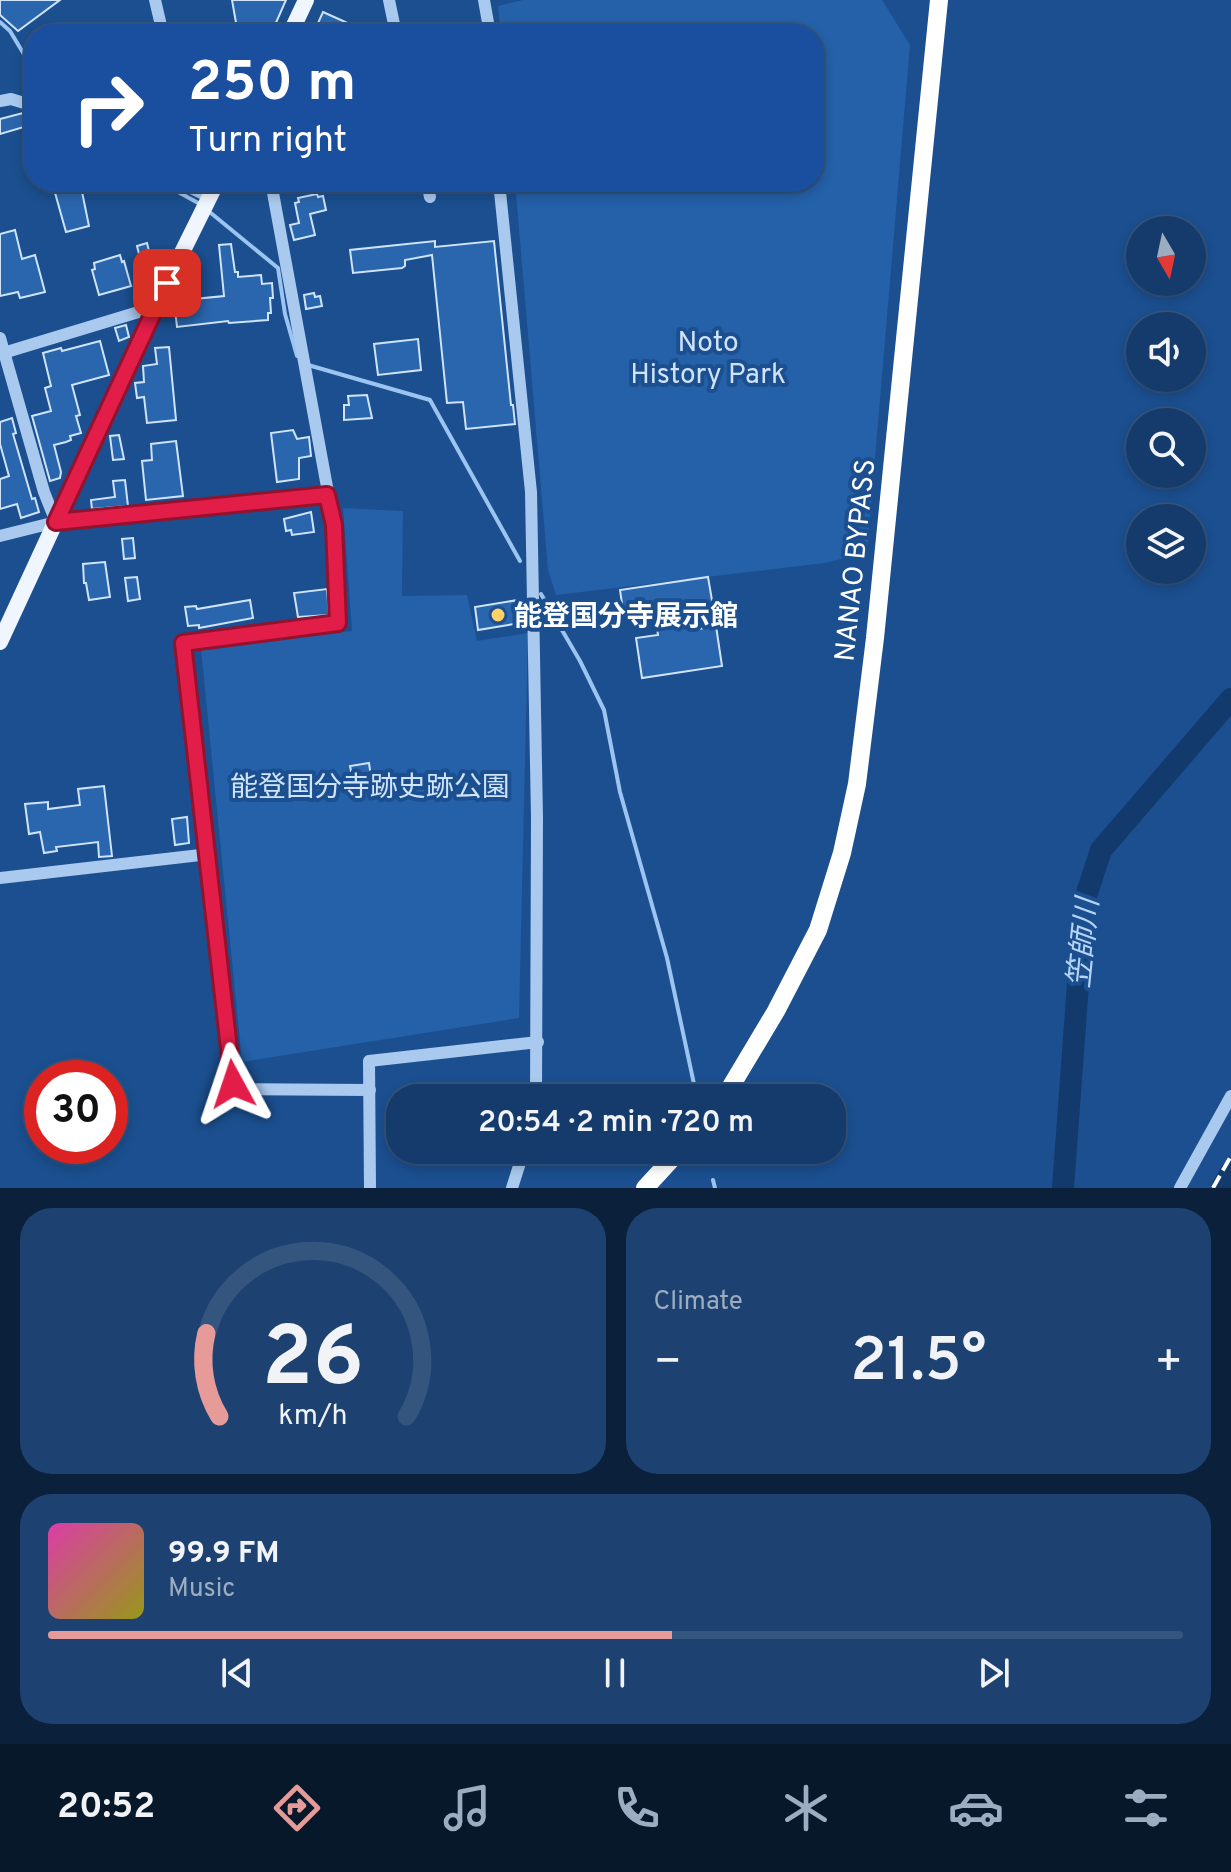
<!DOCTYPE html>
<html lang="en">
<head>
<meta charset="utf-8">
<style>
	:root { --surface:#143b6b; --page:#1d4271; --text:#f1f3f6; --muted:#9dadc1; --line:#33557e; --accent:#e69b98 }
	body { margin:0; font-family:Overpass,"Noto Sans JP",sans-serif; background:var(--page); color:var(--text); height:100vh; display:flex; flex-direction:column; font-size:30px; white-space:nowrap }
	* { box-sizing:border-box; margin:0 }
	p { font-size:26px; color:var(--muted) }
	.icon { flex:none; width:44px; height:44px; fill:none; stroke:currentColor; stroke-width:2; stroke-linecap:round; stroke-linejoin:round }
	.map { position:relative; height:1188px; overflow:hidden }
	.details { display:flex; flex-direction:column; gap:20px; padding:20px; background:#0b203b; flex:1 }
	.details>* { flex:none }
	.banner { position:absolute; left:24px; top:24px; width:800px; height:168px; border-radius:32px; box-shadow:0 4px 12px #0003,0 0 0 2px var(--line); background:#1a4fa0; color:#fff; overflow:hidden }
	.needle { width:52px; rotate:171deg }
	.fabs { position:absolute; left:1126px; top:216px; display:grid; gap:16px }
	.fabs a { display:grid; place-items:center; width:80px; height:80px; border-radius:50%; background:var(--surface); box-shadow:0 4px 12px #0003,0 0 0 2px var(--line); font-size:40px }
	.speed { position:absolute; left:24px; top:1060px; display:flex; gap:16px; font-size:40px; font-weight:700; text-align:center }
	.speed>* { display:grid; place-content:center; width:104px; height:104px; border-radius:50%; background:var(--surface); box-shadow:0 4px 12px #0003,0 0 0 2px var(--line); line-height:1 }
	.speed .limit { border:12px solid #d22; background:#fff; color:#111 }
	.pin { position:absolute; display:grid; place-items:center; width:68px; height:68px; color:#fff; margin:-34px; border-radius:16px; box-shadow:0 4px 12px #0006 }
	.me { position:absolute; width:88px; margin:-44px; rotate:355deg; stroke-linejoin:round; filter:drop-shadow(0 0 6px #0008) }
	.turn { display:flex; align-items:center; gap:28px; height:168px; padding:0 32px; font-size:36px }
	.turn .icon { width:104px; height:104px; stroke-width:2.5 }
	.turn b { display:block; font-size:56px; line-height:68px }
	.big { font-size:60px; font-weight:600; line-height:1.1 }
	.details .widget { flex:1; display:flex; flex-direction:column; justify-content:center; gap:12px; min-width:0; padding:0 28px; border-radius:32px; background:var(--page) }
	.details .dial { align-items:center; gap:0 }
	.dial svg { height:208px; overflow:visible; fill:none; stroke:var(--line); stroke-width:7; stroke-linecap:round; text-anchor:middle }
	.dial text { fill:var(--text); stroke:none }
	.song { display:flex; align-items:center; gap:24px }
	.cover { width:96px; height:96px; border-radius:12px; background:linear-gradient(135deg,hsl(320 70% 55%),hsl(60 70% 35%)) }
	.played { height:8px; border-radius:4px; background:linear-gradient(90deg,var(--accent) 55%,var(--line) 55%) }
	.keys { display:flex; justify-content:space-around; direction:ltr }
	.heat { display:flex; justify-content:space-between; align-items:center; font-size:44px; direction:ltr }
	.details .tiles { flex:1; display:grid; gap:20px; grid-template-columns:1fr 1fr }
	.widget:last-child { grid-column:span 2 }
	.trip { position:absolute; left:386px; top:1084px; width:460px; height:80px; border-radius:32px; background:var(--surface); box-shadow:0 4px 12px #0003,0 0 0 2px var(--line); font-weight:600; line-height:80px; text-align:center }
	.tabs { display:flex; height:128px; justify-content:space-around; align-items:center; background:#08182b; color:var(--muted) }
	.tabs .icon { width:56px; height:56px }
	.tabs .on { color:var(--accent) }
	.tabs b { font-size:36px; color:var(--text) }
	.map>svg:first-child { display:block }
	.green { fill:#2461a8 }
	.lines { fill:none; stroke-linecap:round; stroke-linejoin:round }
	.stream { stroke:#9cc4f0; stroke-width:4 }
	.river { stroke:#123a6d; stroke-width:22 }
	.building { fill:#2a66ad; stroke:#cfe3fa; stroke-width:2 }
	.minor { stroke:#a9c9ee; stroke-width:12 }
	.major { stroke:#f0f6ff; stroke-width:16 }
	.highway { stroke:#fff; stroke-width:18 }
	.rail { stroke:#fff; stroke-width:4; stroke-dasharray:14 6; stroke-linecap:butt }
	.route-casing { stroke:#92132f; stroke-width:20 }
	.route { stroke:#e11d48; stroke-width:14 }
	.poi-dot { fill:#ffd166; stroke:#1b4f8f; stroke-width:3 }
	.labels { text-anchor:middle; stroke-width:8; stroke-linejoin:round; paint-order:stroke }
	.park-label { font-size:28px; fill:#cfe3fa; stroke:#1b4f8f }
	.street-label { font-size:28px; fill:#fff; stroke:#1b4f8f }
	.poi-label { font-size:28px; font-weight:bold; fill:#fff; stroke:#1b4f8f; text-anchor:start }
	.water-label { font-size:30px; font-style:italic; fill:#b5d3f5; stroke:#1b4f8f }
</style>
</head>
<body>
<div class="map">
<svg width="1231" height="1188" viewBox="0 0 1231 1188">
	<rect width="100%" height="100%" fill="#1b4f8f"/>
	<g class="green">
		<polygon points="523,0 882,0 910,45 867,553 824,563 556,595 548,570 515,182 814,182 814,34 501,34 498,6"/>
		<polygon points="343,508 403,511 402,596 467,595 477,641 528,633 519,1018 242,1062 201,649 352,631"/>
	</g>
	<g class="lines">
		<g class="stream">
			<polyline points="0,22 10,31 34,71"/>
			<polyline points="160,182 200,204"/>
			<polyline points="206,209 278,268 285,314 297,356"/>
			<polyline points="308,365 430,400 520,561"/>
			<polyline points="541,594 580,661 604,710 620,792 667,958 697,1098"/>
			<polyline points="713,1180 715,1188"/>
		</g>
		<g class="river">
			<polyline points="1063,1188 1084,902 1101,850 1231,699"/>
			<polyline points="1222,1188 1231,1172"/>
		</g>
	</g>
	<g class="building">
		<polygon points="0,0 60,0 18,31 0,15"/>
		<polygon points="232,0 286,0 271,34 238,34"/>
		<polygon points="323,12 372,34 313,34"/>
		<polygon points="23,113 24,118 34,115 34,124 0,134 0,119"/>
		<polygon points="52,182 80,182 89,226 66,232"/>
		<polygon points="317,194 318,197 323,196 326,210 310,214 315,235 294,240 290,225 299,223 295,203 299,202 298,198"/>
		<polygon points="15,230 22,259 35,255 45,292 20,298 18,292 0,296 0,234"/>
		<polygon points="435,241 435,247 494,241 511,405 513,405 515,424 466,429 463,402 447,403 432,255 405,260 405,266 402,268 353,273 350,250"/>
		<polygon points="147,243 150,255 140,258 137,246"/>
		<polygon points="231,244 235,272 238,272 238,277 261,275 262,284 272,283 273,298 270,298 271,313 268,313 268,320 229,323 228,321 177,327 174,301 224,296 219,245"/>
		<polygon points="120,255 122,262 124,261 131,286 99,295 92,270 95,269 94,263"/>
		<polygon points="314,293 315,297 320,296 322,306 306,309 304,295"/>
		<polygon points="126,325 129,337 119,341 115,328"/>
		<polygon points="418,339 421,370 378,375 374,344"/>
		<polygon points="100,341 109,375 72,385 80,415 76,416 81,433 70,436 71,440 66,442 54,445 61,472 60,478 50,481 32,416 51,411 45,388 51,386 43,353 61,348 62,351"/>
		<polygon points="169,347 176,420 147,423 144,397 137,398 135,383 144,382 143,366 157,364 155,348"/>
		<polygon points="367,395 372,418 344,420 344,405 349,405 348,396"/>
		<polygon points="12,418 16,433 13,434 32,499 35,498 39,512 21,518 17,504 0,509 0,479 9,476 0,444 0,422"/>
		<polygon points="293,430 297,439 309,437 311,456 299,458 299,479 277,482 271,433"/>
		<polygon points="119,435 124,459 113,460 110,436"/>
		<polygon points="176,441 183,496 146,500 142,461 152,460 151,444"/>
		<polygon points="125,480 128,506 92,509 91,500 115,497 113,481"/>
		<polygon points="311,512 314,532 292,535 291,530 286,531 284,519"/>
		<polygon points="133,538 135,558 124,559 122,539"/>
		<polygon points="105,562 110,597 89,600 86,583 84,583 83,564"/>
		<polygon points="137,577 140,599 128,601 125,578"/>
		<polygon points="708,577 713,606 695,608 698,629 716,626 722,666 642,678 636,638 658,635 655,614 624,618 620,590"/>
		<polygon points="327,589 329,615 298,617 294,593"/>
		<polygon points="250,600 253,618 199,628 199,625 188,626 185,607 196,606 197,609"/>
		<polygon points="518,600 520,623 478,630 475,607"/>
		<polygon points="369,763 371,777 353,780 350,766"/>
		<polygon points="104,786 112,856 99,857 98,842 56,847 57,851 44,853 40,832 29,834 25,804 48,802 48,809 80,805 78,789"/>
		<polygon points="187,817 189,843 175,845 172,819"/>
	</g>
	<g class="lines">
		<g class="minor">
			<polyline points="155,0 163,34"/>
			<polyline points="389,0 396,34"/>
			<polyline points="484,0 490,34"/>
			<polyline points="0,101 11,99 34,106"/>
			<polyline points="179,182 210,197"/>
			<polyline points="271,182 334,525 338,623 183,643 229,1026 233,1089 370,1090"/>
			<polyline points="427,182 430,197"/>
			<polyline points="499,182 531,492 537,818 536,1098"/>
			<polyline points="0,338 44,492 56,522"/>
			<polyline points="0,354 155,307"/>
			<polyline points="0,536 56,522 327,495"/>
			<polyline points="0,878 209,854"/>
			<polyline points="370,1188 369,1061 538,1042"/>
			<polyline points="512,1188 524,1150"/>
			<polyline points="1180,1188 1231,1096"/>
		</g>
		<g class="major">
			<polyline points="290,34 306,0"/>
			<polyline points="0,642 155,307 217,182"/>
		</g>
		<g class="highway">
			<polyline points="724,1098 776,1011 818,930 842,853 857,784 875,638 939,0"/>
			<polyline points="645,1188 680,1150"/>
		</g>
		<polyline class="rail" points="1213,1188 1231,1156"/>
	</g>
	<g class="lines">
		<defs>
			<polyline id="route" points="167,283 56,522 327,495 334,525 338,623 183,643 233,1084"/>
		</defs>
		<use href="#route" class="route-casing"/>
		<use href="#route" class="route"/>
	</g>
	<circle class="poi-dot" cx="498" cy="615" r="8"/>
	<g class="labels">
		<g class="park-label">
			<text x="708" y="351">Noto<tspan x="708" dy="32">History Park</tspan></text>
			<text x="370" y="796">能登国分寺跡史跡公園</text>
		</g>
		<g class="street-label">
			<text transform="translate(854 560) rotate(-84)" y="10">NANAO BYPASS</text>
		</g>
		<g class="poi-label">
			<text x="514" y="625">能登国分寺展示館</text>
		</g>
		<g class="water-label">
			<text transform="translate(1083 943) rotate(-84)" y="10">笠師川</text>
		</g>
	</g>
</svg>
<div class="fabs">
<a><svg class="needle" viewBox="-14 -14 28 28"><path d="M0-13l5 13h-10z" fill="#e53935"/><path d="M0 13l5-13h-10z" fill="#9dadc1"/></svg></a>
<a><svg class="icon" aria-label="sound" viewBox="0 0 24 24"><path d="M4 9h4l5-4v14l-5-4H4zM17 9q2 3 0 6"/></svg></a>
<a><svg class="icon" aria-label="search" viewBox="0 0 24 24"><circle cx="10" cy="10" r="6"/><path d="M15 15l6 6"/></svg></a>
<a><svg class="icon" aria-label="layers" viewBox="0 0 24 24"><path d="M12 4l9 5-9 5-9-5zM3 14l9 5 9-5"/></svg></a>
</div>
<div class="speed"><div class="limit">30</div></div>
<div class="pin" style="left:167px;top:283px;background:#d93025"><svg class="icon" aria-label="arrive" viewBox="0 0 24 24"><path d="M6 21V4h12l-3 4 3 4H6"/></svg></div>
<svg class="me" style="left:233px;top:1084px" viewBox="-20 -20 40 40"><path d="M0-17L14 15 0 8-14 15z" fill="#e11d48" stroke="#fff" stroke-width="4"/></svg>
<div class="trip">20:54 · 2 min · 720 m</div>
<div class="banner">
<div class="turn"><svg class="icon" aria-label="right" viewBox="0 0 24 24"><path d="M7 20v-9h11M14 6l5 5-5 5"/></svg><div><b>250 m</b>Turn right</div></div>
</div>
</div>
<section class="details">
<div class="tiles">
<div class="widget dial"><svg viewBox="0 0 100 80">
<path d="M14 69A42 42 0 1 1 86 69"/>
<path d="M14 69A42 42 0 0 1 9 37" stroke="#e69b98"/>
<text x="50" y="56" font-size="32" font-weight="700">26</text>
<text x="50" y="72" font-size="11">km/h</text>
</svg></div>
<div class="widget"><p>Climate</p>
<div class="heat"><a>−</a><b class="big">21.5°</b><a>+</a></div>
</div>
<div class="widget">
<div class="song"><i class="cover"></i><div><b>99.9 FM</b><p>Music</p></div></div>
<div class="played"></div>
<div class="keys"><svg class="icon" aria-label="previous" viewBox="0 0 24 24"><path d="M18 5L8 12l10 7zM5 5v14"/></svg><svg class="icon" aria-label="pause" viewBox="0 0 24 24"><path d="M8 5v14M16 5v14"/></svg><svg class="icon" aria-label="next" viewBox="0 0 24 24"><path d="M6 5l10 7-10 7zM19 5v14"/></svg></div>
</div>
</div>
</section>
<nav class="tabs">
<b>20:52</b>
<svg class="icon on" aria-label="directions" viewBox="0 0 24 24"><path d="M12 3l9 9-9 9-9-9zM9 14v-3h6M13 9l2 2-2 2"/></svg>
<svg class="icon" aria-label="music" viewBox="0 0 24 24"><path d="M9 18V5l10-2v13"/><circle cx="6" cy="18" r="3"/><circle cx="16" cy="16" r="3"/></svg>
<svg class="icon" aria-label="phone" viewBox="0 0 24 24"><path d="M5 4h4l2 5-3 2q2 4 5 5l2-3 5 2v4C11 20 4 13 5 4z"/></svg>
<svg class="icon" aria-label="climate" viewBox="0 0 24 24"><path d="M12 3v18M4 7l16 10M4 17L20 7"/></svg>
<svg class="icon" aria-label="car" viewBox="0 0 24 24"><path d="M5 17H2v-5l4-1 3-4h7l3 4 3 1v5h-3M9 17h6M6 11h13"/><circle cx="7" cy="17" r="2"/><circle cx="17" cy="17" r="2"/></svg>
<svg class="icon" aria-label="filters" viewBox="0 0 24 24"><path d="M4 7h16M4 17h16"/><circle cx="9" cy="7" r="2"/><circle cx="15" cy="17" r="2"/></svg>
</nav>
</body>
</html>
